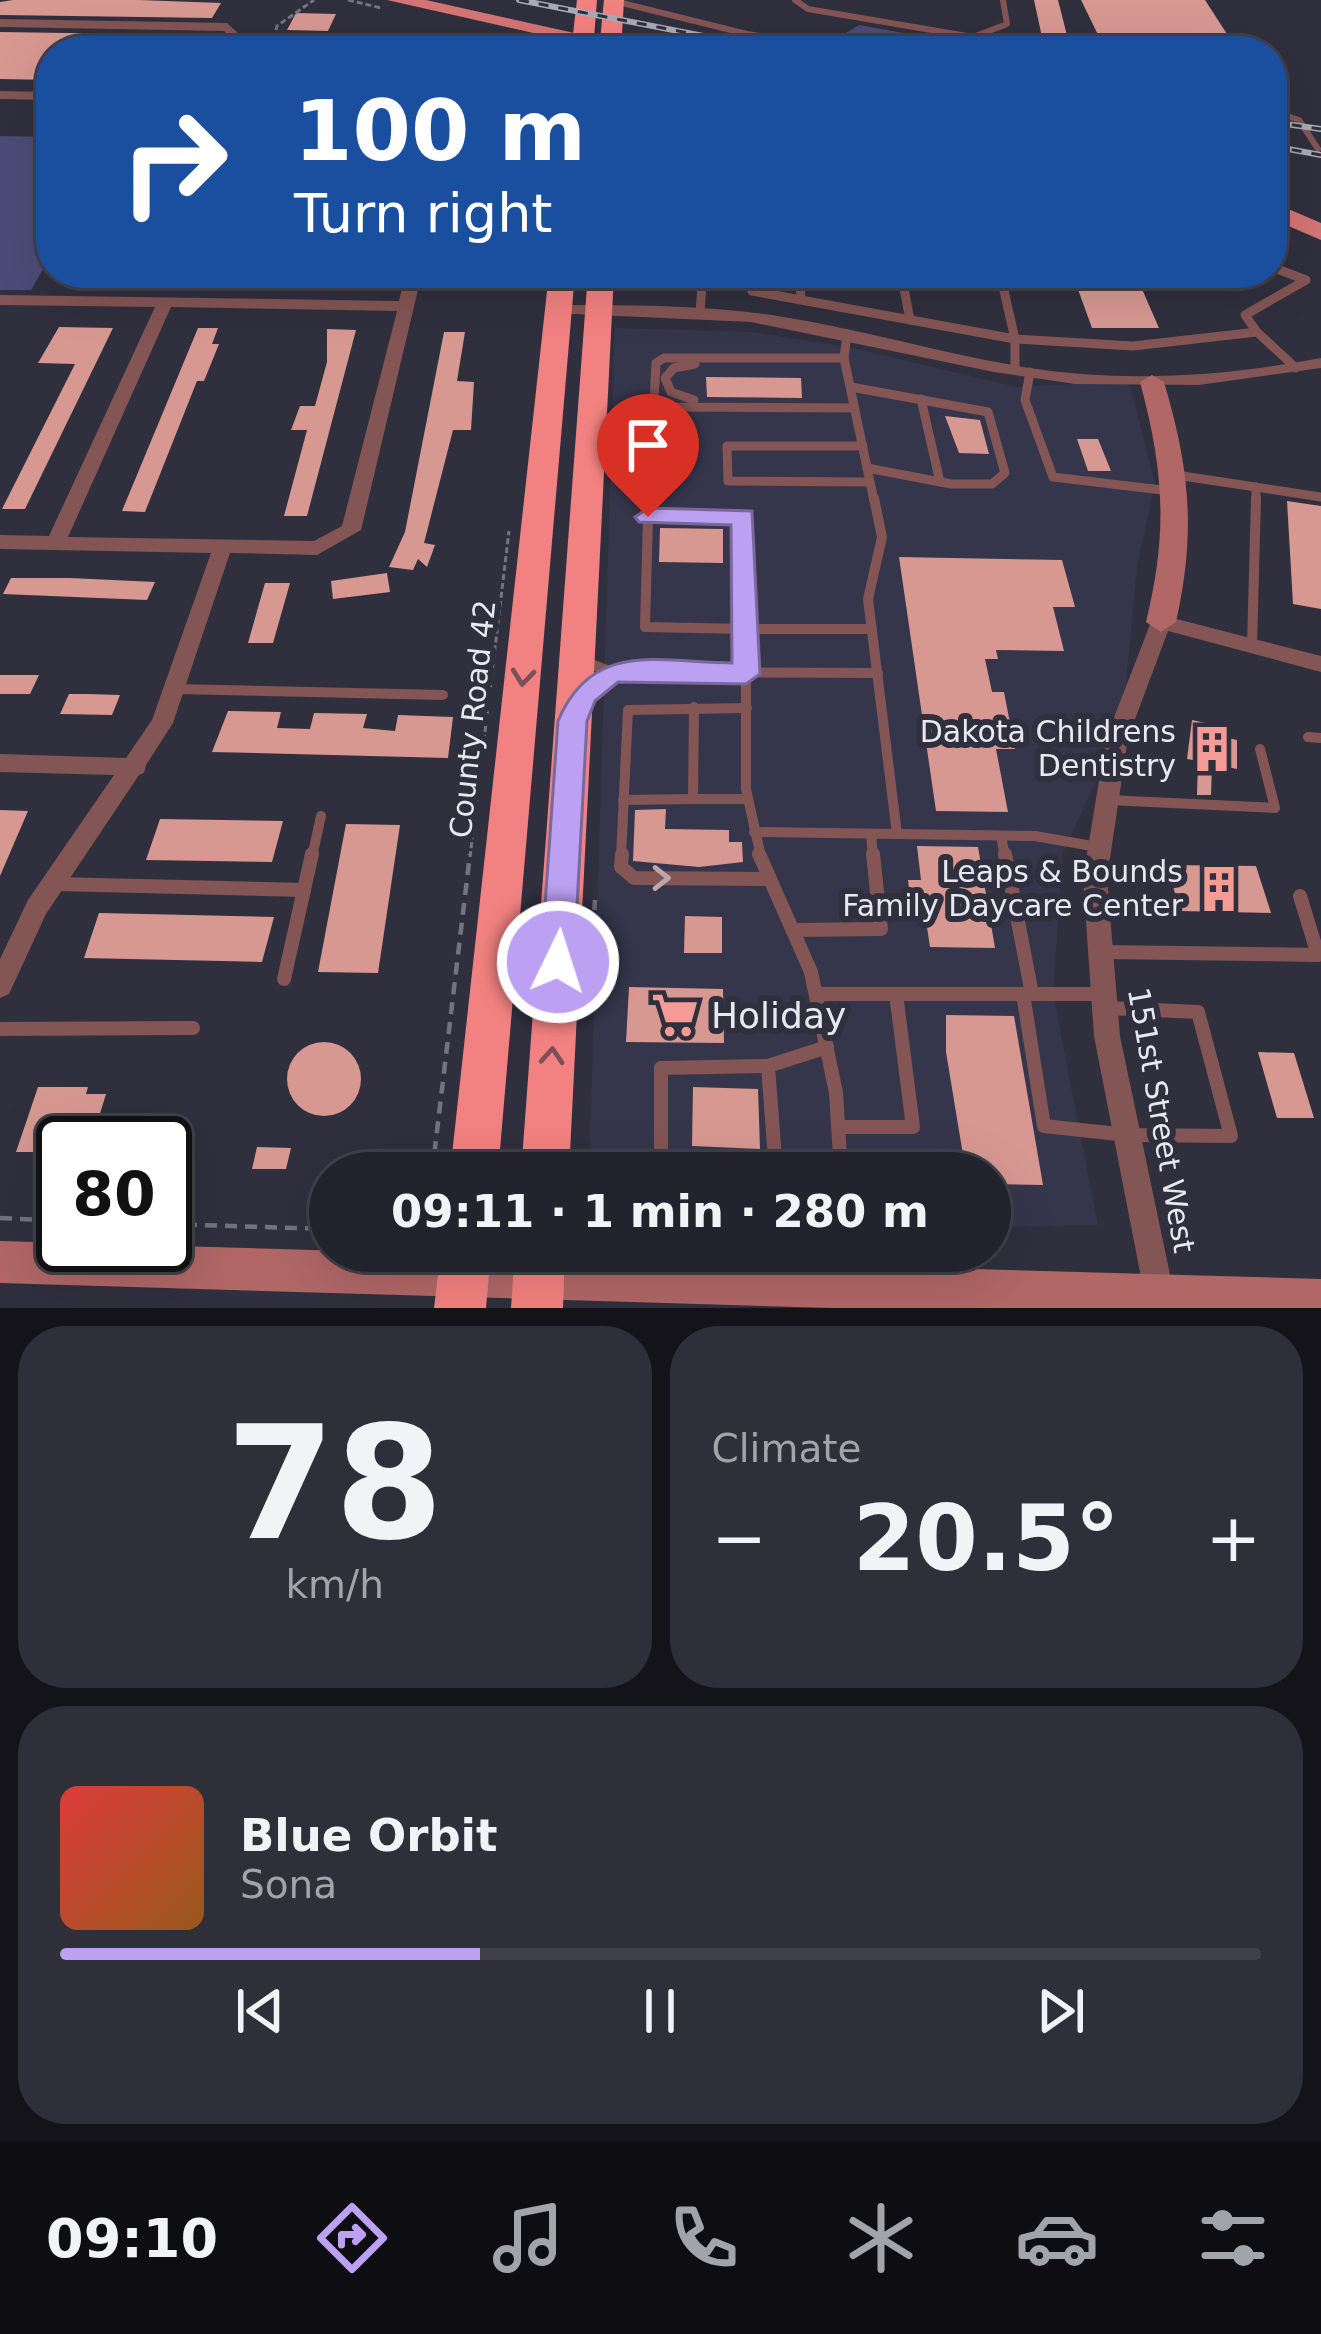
<!DOCTYPE html>
<html lang="en">
<head>
<meta charset="utf-8">
<style>
	:root { --surface:#23232e; --page:#2f2f3a; --text:#f1f3f6; --muted:#a3a4aa; --line:#40404a; --accent:#bca0f2 }
	body { margin:0; font-family:"DejaVu Sans",sans-serif; background:var(--page); color:var(--text); height:100vh; display:flex; flex-direction:column; font-size:45px; white-space:nowrap }
	* { box-sizing:border-box; margin:0 }
	p { font-size:39px; color:var(--muted) }
	.icon { flex:none; width:66px; height:66px; fill:none; stroke:currentColor; stroke-width:2; stroke-linecap:round; stroke-linejoin:round }
	.map { position:relative; height:1308px; overflow:hidden }
	.side { display:flex; flex-direction:column; gap:18px; padding:18px; background:#131319; flex:1 }
	.side>* { flex:none }
	.top-card { position:absolute; left:36px; top:36px; width:1251px; height:252px; border-radius:48px; box-shadow:0 12px 48px #0002,0 0 0 3px var(--line); background:#1a4fa0; color:#fff; overflow:hidden }
	.speed { position:absolute; left:36px; top:1116px; display:flex; gap:24px; font-size:60px; font-weight:700; text-align:center }
	.speed>* { display:grid; place-content:center; width:156px; height:156px; border-radius:50%; background:var(--surface); box-shadow:0 12px 48px #0002,0 0 0 3px var(--line); line-height:1 }
	.speed .limit { border:6px solid #111; border-radius:18px; background:#fff; color:#111 }
	.pin { position:absolute; display:grid; place-items:center; width:102px; height:102px; color:#fff; margin:-123px -51px; border-radius:50% 50% 50% 0; rotate:-45deg; box-shadow:0 0 12px #0007 }
	.pin .icon { rotate:45deg }
	.me { position:absolute; width:132px; margin:-66px; rotate:4deg; stroke-linejoin:round; filter:drop-shadow(0 0 9px #0008) }
	.turn { display:flex; align-items:center; gap:42px; height:252px; padding:0 60px; font-size:54px }
	.turn .icon { width:156px; height:156px; stroke-width:2.5 }
	.turn b { display:block; font-size:84px; line-height:102px }
	.big { font-size:90px; font-weight:600; line-height:1.1 }
	.side .card { flex:1; display:flex; flex-direction:column; justify-content:center; gap:18px; min-width:0; padding:0 42px; border-radius:48px; background:var(--page) }
	.side .dial { align-items:center; gap:0 }
	.dial b { font-size:156px; line-height:1 }
	.song { display:flex; align-items:center; gap:36px }
	.cover { width:144px; height:144px; border-radius:18px; background:linear-gradient(135deg,hsl(0 70% 55%),hsl(30 70% 35%)) }
	.played { height:12px; border-radius:6px; background:linear-gradient(90deg,var(--accent) 35%,var(--line) 35%) }
	.keys { display:flex; justify-content:space-around; direction:ltr }
	.heat { display:flex; justify-content:space-between; align-items:center; font-size:66px; direction:ltr }
	.side .tiles { flex:1; display:grid; gap:18px; grid-template-columns:1fr 1fr }
	.card:last-child { grid-column:span 2 }
	.trip { position:absolute; left:309px; top:1152px; width:702px; height:120px; border-radius:60px; background:var(--surface); box-shadow:0 12px 48px #0002,0 0 0 3px var(--line); font-weight:600; line-height:120px; text-align:center }
	.dock { display:flex; height:192px; justify-content:space-around; align-items:center; background:#0e0e12; color:var(--muted) }
	.dock .icon { width:84px; height:84px }
	.dock .active { color:var(--accent) }
	.dock b { font-size:54px; color:var(--text) }
	.map>svg:first-child { display:block }
	.built { fill:#35364b }
	.green { fill:#4d4c78 }
	.building { fill:#d89892 }
	.lines { fill:none; stroke-linecap:round; stroke-linejoin:round }
	.path-far1 { stroke:#737381; stroke-width:3; stroke-dasharray:6 3; stroke-linecap:butt }
	.path { stroke:#737381; stroke-width:4.5; stroke-dasharray:12 8; stroke-linecap:butt }
	.lane-far3 { stroke:#835554; stroke-width:6 }
	.lane-far2 { stroke:#835554; stroke-width:9 }
	.lane-far1 { stroke:#835554; stroke-width:10 }
	.lane { stroke:#835554; stroke-width:14 }
	.street { fill:#835554; fill-rule:evenodd }
	.secondary { fill:#b06766; fill-rule:evenodd }
	.primary { fill:#d37574; fill-rule:evenodd }
	.highway { fill:#f28281; fill-rule:evenodd }
	.rail-casing { stroke:#aaaab6; stroke-width:6 }
	.rail { stroke:#2f2f3e; stroke-width:3; stroke-dasharray:10; stroke-linecap:butt }
	.oneway { stroke:#7d5059 }
	.oneway2 { stroke:#bba6ab }
	.route { fill:#bca0f2; stroke:#7a689d; stroke-width:3 }
	.labels { text-anchor:middle; stroke-width:12; stroke-linejoin:round; paint-order:stroke }
	.street-label { font-size:30px; fill:#e8e8f2; stroke:#2f2f3e }
	.poi-label { font-size:30px; fill:#e8e8f2; stroke:#2f2f3e; text-anchor:end }
	.near-poi-label { font-size:36px; fill:#e8e8f2; stroke:#2f2f3e; text-anchor:start }
</style>
</head>
<body>
<div class="map">
<svg width="1321" height="1308" viewBox="0 0 1321 1308">
	<rect width="100%" height="100%" fill="#2f2f3e"/>
	<polygon class="built" points="615,328 751,332 849,347 1017,387 1129,381 1155,483 1137,567 1122,725 1063,853 1053,994 1098,1225 990,1227 990,1173 589,1173"/>
	<g class="green">
		<polygon points="859,25 1003,51 900,51 846,33"/>
		<polygon points="0,136 51,137 51,256 31,290 0,290"/>
	</g>
	<g class="building">
		<polygon points="13,0 139,0 221,3 212,18 0,15 0,2"/>
		<polygon points="1034,0 1058,0 1071,51 1045,51"/>
		<polygon points="1081,0 1205,0 1238,51 1106,51"/>
		<polygon points="296,13 336,14 328,31 287,30"/>
		<polygon points="0,32 201,35 192,49 51,51 51,80 0,79"/>
		<polygon points="1072,273 1135,273 1159,328 1092,328"/>
		<polygon points="59,327 113,328 25,509 2,509 75,364 38,363"/>
		<polygon points="198,328 218,328 212,344 219,344 204,381 197,381 145,512 122,511"/>
		<polygon points="327,329 356,330 307,516 284,516 307,430 291,430 300,406 315,406 327,362"/>
		<polygon points="444,332 465,332 457,381 474,382 471,430 453,430 424,543 435,545 427,567 418,559 413,570 389,567 405,532"/>
		<polygon points="706,377 801,378 802,398 707,397"/>
		<polygon points="945,416 980,420 989,454 959,453"/>
		<polygon points="643,438 687,439 687,477 642,476"/>
		<polygon points="1077,439 1098,439 1111,471 1088,471"/>
		<polygon points="1287,501 1321,506 1321,609 1293,604"/>
		<polygon points="660,528 723,529 723,563 659,562"/>
		<polygon points="899,557 1062,560 1075,607 1053,607 1064,651 996,650 998,659 985,659 992,692 1004,692 1015,749 996,749 1008,812 936,811"/>
		<polygon points="387,573 390,592 333,599 331,581"/>
		<polygon points="11,578 70,578 155,582 147,600 3,594"/>
		<polygon points="265,583 290,583 273,643 248,643"/>
		<polygon points="0,675 39,675 30,694 0,694"/>
		<polygon points="69,694 88,694 120,695 112,715 60,714"/>
		<polygon points="228,711 281,712 277,728 310,729 314,713 367,714 363,728 395,731 398,715 453,717 448,758 212,752"/>
		<polygon points="1192,720 1219,726 1219,736 1237,740 1237,769 1212,764 1211,795 1197,795 1198,761 1187,759"/>
		<polygon points="666,809 665,829 729,830 729,842 742,842 743,862 699,867 633,861 635,810"/>
		<polygon points="0,810 28,811 0,876"/>
		<polygon points="160,819 283,821 272,862 146,860"/>
		<polygon points="346,824 400,825 378,973 318,972"/>
		<polygon points="917,846 978,847 995,948 930,947 925,914 912,913 908,880 921,880"/>
		<polygon points="1167,865 1256,866 1271,913 1180,911"/>
		<polygon points="99,913 274,917 262,962 84,958"/>
		<polygon points="685,916 722,917 722,953 684,953"/>
		<polygon points="629,987 723,989 724,1043 626,1042"/>
		<polygon points="946,1015 1014,1016 1043,1185 990,1184 990,1173 966,1173 946,1052"/>
		<circle cx="324" cy="1079" r="37"/>
		<polygon points="1258,1052 1294,1053 1314,1118 1277,1118"/>
		<polygon points="38,1087 88,1087 86,1094 106,1094 91,1143 63,1143 63,1152 16,1152"/>
		<polygon points="693,1087 758,1089 760,1149 692,1146"/>
		<polygon points="257,1147 291,1148 286,1169 252,1169"/>
	</g>
	<g class="lines">
		<g class="path-far1">
			<polyline points="348,0 381,8"/>
			<polyline points="287,47 273,42 277,26 314,0"/>
			<polyline points="470,857 509,531"/>
		</g>
		<g class="path">
			<polyline points="592,950 595,900"/>
			<polyline points="432,1173 470,854"/>
			<polyline points="0,1218 63,1221"/>
			<polyline points="165,1224 330,1229"/>
		</g>
		<g class="lane-far3">
			<polyline points="795,0 808,9 973,37 1007,24 1003,0"/>
			<polyline points="614,1 747,34 863,51"/>
			<polyline points="1272,111 1299,120 1318,149"/>
		</g>
		<g class="lane-far2">
			<polyline points="632,273 632,280 703,284"/>
			<polyline points="751,273 752,291 1015,339 1002,282 1009,273"/>
			<polyline points="799,273 801,299"/>
			<polyline points="901,273 910,320"/>
			<polyline points="700,312 703,273"/>
			<polyline points="1257,332 1245,315 1306,280 1272,267"/>
			<polyline points="847,334 844,358 874,501"/>
			<polyline points="844,358 664,358 656,363 654,399 670,407 854,408"/>
			<polyline points="1015,370 1015,339 1133,346 1257,332 1296,368"/>
			<polyline points="1030,372 1025,400 1053,477 1170,491"/>
			<polyline points="851,387 988,412 1005,473 992,484 951,484 867,468"/>
			<polyline points="921,399 940,482"/>
			<polyline points="694,400 671,392 665,378 674,368 695,364"/>
			<polyline points="863,446 727,446 728,481 870,482"/>
			<polyline points="1176,475 1321,497"/>
			<polyline points="1256,501 1256,487"/>
		</g>
		<g class="lane-far1">
			<polyline points="874,498 882,537 868,599 897,834"/>
			<polygon points="648,517 743,517 746,629 645,627"/>
			<polyline points="746,629 872,629"/>
			<polyline points="746,629 746,789 761,857"/>
			<polyline points="1252,646 1256,498"/>
			<polyline points="583,661 612,672 878,673"/>
			<polyline points="177,689 443,695"/>
			<polyline points="694,707 693,799 748,799"/>
			<polyline points="1308,737 1321,738"/>
			<polyline points="623,800 693,799"/>
			<polyline points="1108,800 1275,808 1260,749"/>
			<polyline points="754,832 1035,836 1098,847"/>
			<polyline points="871,834 873,857"/>
			<polyline points="1001,836 1005,857"/>
			<polyline points="312,857 321,816"/>
			<polyline points="621,857 628,710 747,708"/>
		</g>
		<g class="lane">
			<polyline points="622,854 621,867 634,878 770,879"/>
			<polyline points="759,854 811,972 836,1093 841,1173"/>
			<polyline points="1005,854 1032,994"/>
			<polyline points="55,884 304,890"/>
			<polyline points="793,930 881,929 873,854"/>
			<polyline points="1104,952 1318,955 1300,896"/>
			<polyline points="284,979 312,854"/>
			<polyline points="816,994 1100,994"/>
			<polyline points="1023,994 1044,1126 1127,1135 1231,1136 1198,1012 1108,1008"/>
			<polyline points="0,1029 193,1028"/>
			<polyline points="768,1066 776,1173"/>
			<polyline points="838,1127 913,1127 896,994"/>
			<polyline points="733,1173 661,1171 661,1068 768,1066 827,1047"/>
			<polyline points="844,1251 845,1278"/>
		</g>
		<g class="street">
			<polygon points="0,19 227,23 240,35 227,51 215,51 228,35 224,31 0,27"/>
			<polygon points="0,91 51,92 51,100 0,99"/>
			<path d="M406,273H422L361,530L317,555L230,553L173,723L146,765L144,773L139,775L46,914L9,994L0,998V959L28,900L114,775L0,772V754L126,758L152,720L211,553L0,549V535L49,536L155,307L0,305V295L399,301ZM171,307L397,311L342,526L314,541L68,537Z"/>
			<path d="M559,305C632,305 706,305 778,316C863,329 945,355 1030,368C1127,383 1225,376 1321,358V368L1199,385L1075,384L994,372L751,322L553,313V307Z"/>
			<polygon points="1161,615 1321,656 1321,672 1168,631 1128,738 1107,878 1120,1036 1177,1308 1147,1308 1094,1036 1083,878 1106,738 1151,622"/>
		</g>
		<g class="secondary">
			<path d="M1152,375L1164,382C1190,470 1196,532 1176,622L1161,632L1146,622C1168,532 1164,471 1140,382Z"/>
			<polygon points="0,1241 1321,1279 1321,1308 831,1308 0,1283"/>
		</g>
		<g class="primary">
			<polygon points="387,0 426,0 655,51 613,51"/>
			<polygon points="1272,202 1321,223 1321,240 1272,219"/>
		</g>
		<g class="highway">
			<polygon points="577,0 597,0 593,51 571,51"/>
			<polygon points="604,0 624,0 621,51 599,51"/>
			<polygon points="549,273 575,273 498,1173 450,1173"/>
			<polygon points="588,273 614,273 569,1173 521,1173"/>
			<polygon points="441,1251 491,1251 486,1308 434,1308"/>
			<polygon points="515,1251 565,1251 563,1308 511,1308"/>
		</g>
		<defs>
			<g id="rail">
				<polyline points="519,0 781,51"/>
				<polyline points="767,41 830,51"/>
				<polyline points="1272,122 1321,129"/>
				<polyline points="1272,146 1321,155"/>
			</g>
		</defs>
		<use href="#rail" class="rail-casing"/>
		<use href="#rail" class="rail"/>
	</g>
	<defs><path id="oneway-chevron" d="M-2-3.5L2.5 0L-2 3.5" fill="none" stroke-width="1.6" stroke-linecap="round" stroke-linejoin="round" transform="scale(3)"/></defs>
	<g class="oneway">
		<use href="#oneway-chevron" transform="translate(523 677) rotate(96)"/>
		<use href="#oneway-chevron" transform="translate(552 1056) rotate(-86)"/>
	</g>
	<use class="oneway2" href="#oneway-chevron" transform="translate(661 878)"/>
	<path class="route" d="M648,508L752,511L760,674L746,684L618,682L595,701L587,721L574,962L569,972L558,976L546,972L541,962L558,721C592,640 658,662 732,663L731,525L639,522L635,517Z"/>
	<defs>
		<symbol id="building-bare" viewBox="-9 -9 18 18"><path d="M-4-6H4V6H1V3H-1V6H-4ZM-2.5-4.3h1.7v1.8h-1.7ZM.8-4.3h1.7v1.8H.8ZM-2.5-1h1.7V.8h-1.7ZM.8-1h1.7V.8H.8Z" fill="#f59b96" stroke="#2f2f3e" stroke-width="2.5" paint-order="stroke"/></symbol>
		<symbol id="supermarket-bare" viewBox="-9 -9 18 18"><path d="M-6-5.5h2.5l.6 2H6L4.5 2H-2.5L-4.4-4H-6ZM-1.5 3.2a1.3 1.3 0 1 0 .1 0ZM3 3.2a1.3 1.3 0 1 0 .1 0Z" fill="#f59b96" stroke="#2f2f3e" stroke-width="2.5" paint-order="stroke"/></symbol>
	</defs>
	<g fill-rule="evenodd">
		<use href="#building-bare" x="1179" y="716" width="66" height="66"/>
		<use href="#building-bare" x="1186" y="856" width="66" height="66"/>
		<use href="#supermarket-bare" x="642" y="982" width="66" height="66"/>
	</g>
	<g class="labels">
		<g class="street-label">
			<text transform="translate(473 719) rotate(-84)" y="10">County Road 42</text>
			<text transform="translate(1161 1120) rotate(80)" y="10">151st Street West</text>
		</g>
		<g class="poi-label">
			<text x="1176" y="742">Dakota Childrens<tspan x="1176" dy="34">Dentistry</tspan></text>
			<text x="1183" y="882">Leaps &amp; Bounds<tspan x="1183" dy="34">Family Daycare Center</tspan></text>
		</g>
		<g class="near-poi-label">
			<text x="711" y="1028">Holiday</text>
		</g>
	</g>
</svg>
<div class="speed"><div class="limit">80</div></div>
<div class="pin" style="left:648px;top:517px;background:#d93025"><svg class="icon" aria-label="arrive" viewBox="0 0 24 24"><path d="M6 21V4h12l-3 4 3 4H6"/></svg></div>
<svg class="me" style="left:558px;top:962px" viewBox="-20 -20 40 40"><circle r="17" fill="#bca0f2" stroke="#fff" stroke-width="3"/><path d="M0-11L8 9 0 5-8 9z" fill="#fff"/></svg>
<div class="trip">09:11 · 1 min · 280 m</div>
<div class="top-card">
<div class="turn"><svg class="icon" aria-label="right" viewBox="0 0 24 24"><path d="M7 20v-9h11M14 6l5 5-5 5"/></svg><div><b>100 m</b>Turn right</div></div>
</div>
</div>
<section class="side">
<div class="tiles">
<div class="card dial"><b>78</b><p>km/h</p></div>
<div class="card"><p>Climate</p>
<div class="heat"><a>−</a><b class="big">20.5°</b><a>+</a></div>
</div>
<div class="card">
<div class="song"><i class="cover"></i><div><b>Blue Orbit</b><p>Sona</p></div></div>
<div class="played"></div>
<div class="keys"><svg class="icon" aria-label="previous" viewBox="0 0 24 24"><path d="M18 5L8 12l10 7zM5 5v14"/></svg><svg class="icon" aria-label="pause" viewBox="0 0 24 24"><path d="M8 5v14M16 5v14"/></svg><svg class="icon" aria-label="next" viewBox="0 0 24 24"><path d="M6 5l10 7-10 7zM19 5v14"/></svg></div>
</div>
</div>
</section>
<nav class="dock">
<b>09:10</b>
<svg class="icon active" aria-label="directions" viewBox="0 0 24 24"><path d="M12 3l9 9-9 9-9-9zM9 14v-3h6M13 9l2 2-2 2"/></svg>
<svg class="icon" aria-label="music" viewBox="0 0 24 24"><path d="M9 18V5l10-2v13"/><circle cx="6" cy="18" r="3"/><circle cx="16" cy="16" r="3"/></svg>
<svg class="icon" aria-label="phone" viewBox="0 0 24 24"><path d="M5 4h4l2 5-3 2q2 4 5 5l2-3 5 2v4C11 20 4 13 5 4z"/></svg>
<svg class="icon" aria-label="climate" viewBox="0 0 24 24"><path d="M12 3v18M4 7l16 10M4 17L20 7"/></svg>
<svg class="icon" aria-label="car" viewBox="0 0 24 24"><path d="M5 17H2v-5l4-1 3-4h7l3 4 3 1v5h-3M9 17h6M6 11h13"/><circle cx="7" cy="17" r="2"/><circle cx="17" cy="17" r="2"/></svg>
<svg class="icon" aria-label="filters" viewBox="0 0 24 24"><path d="M4 7h16M4 17h16"/><circle cx="9" cy="7" r="2"/><circle cx="15" cy="17" r="2"/></svg>
</nav>
</body>
</html>
